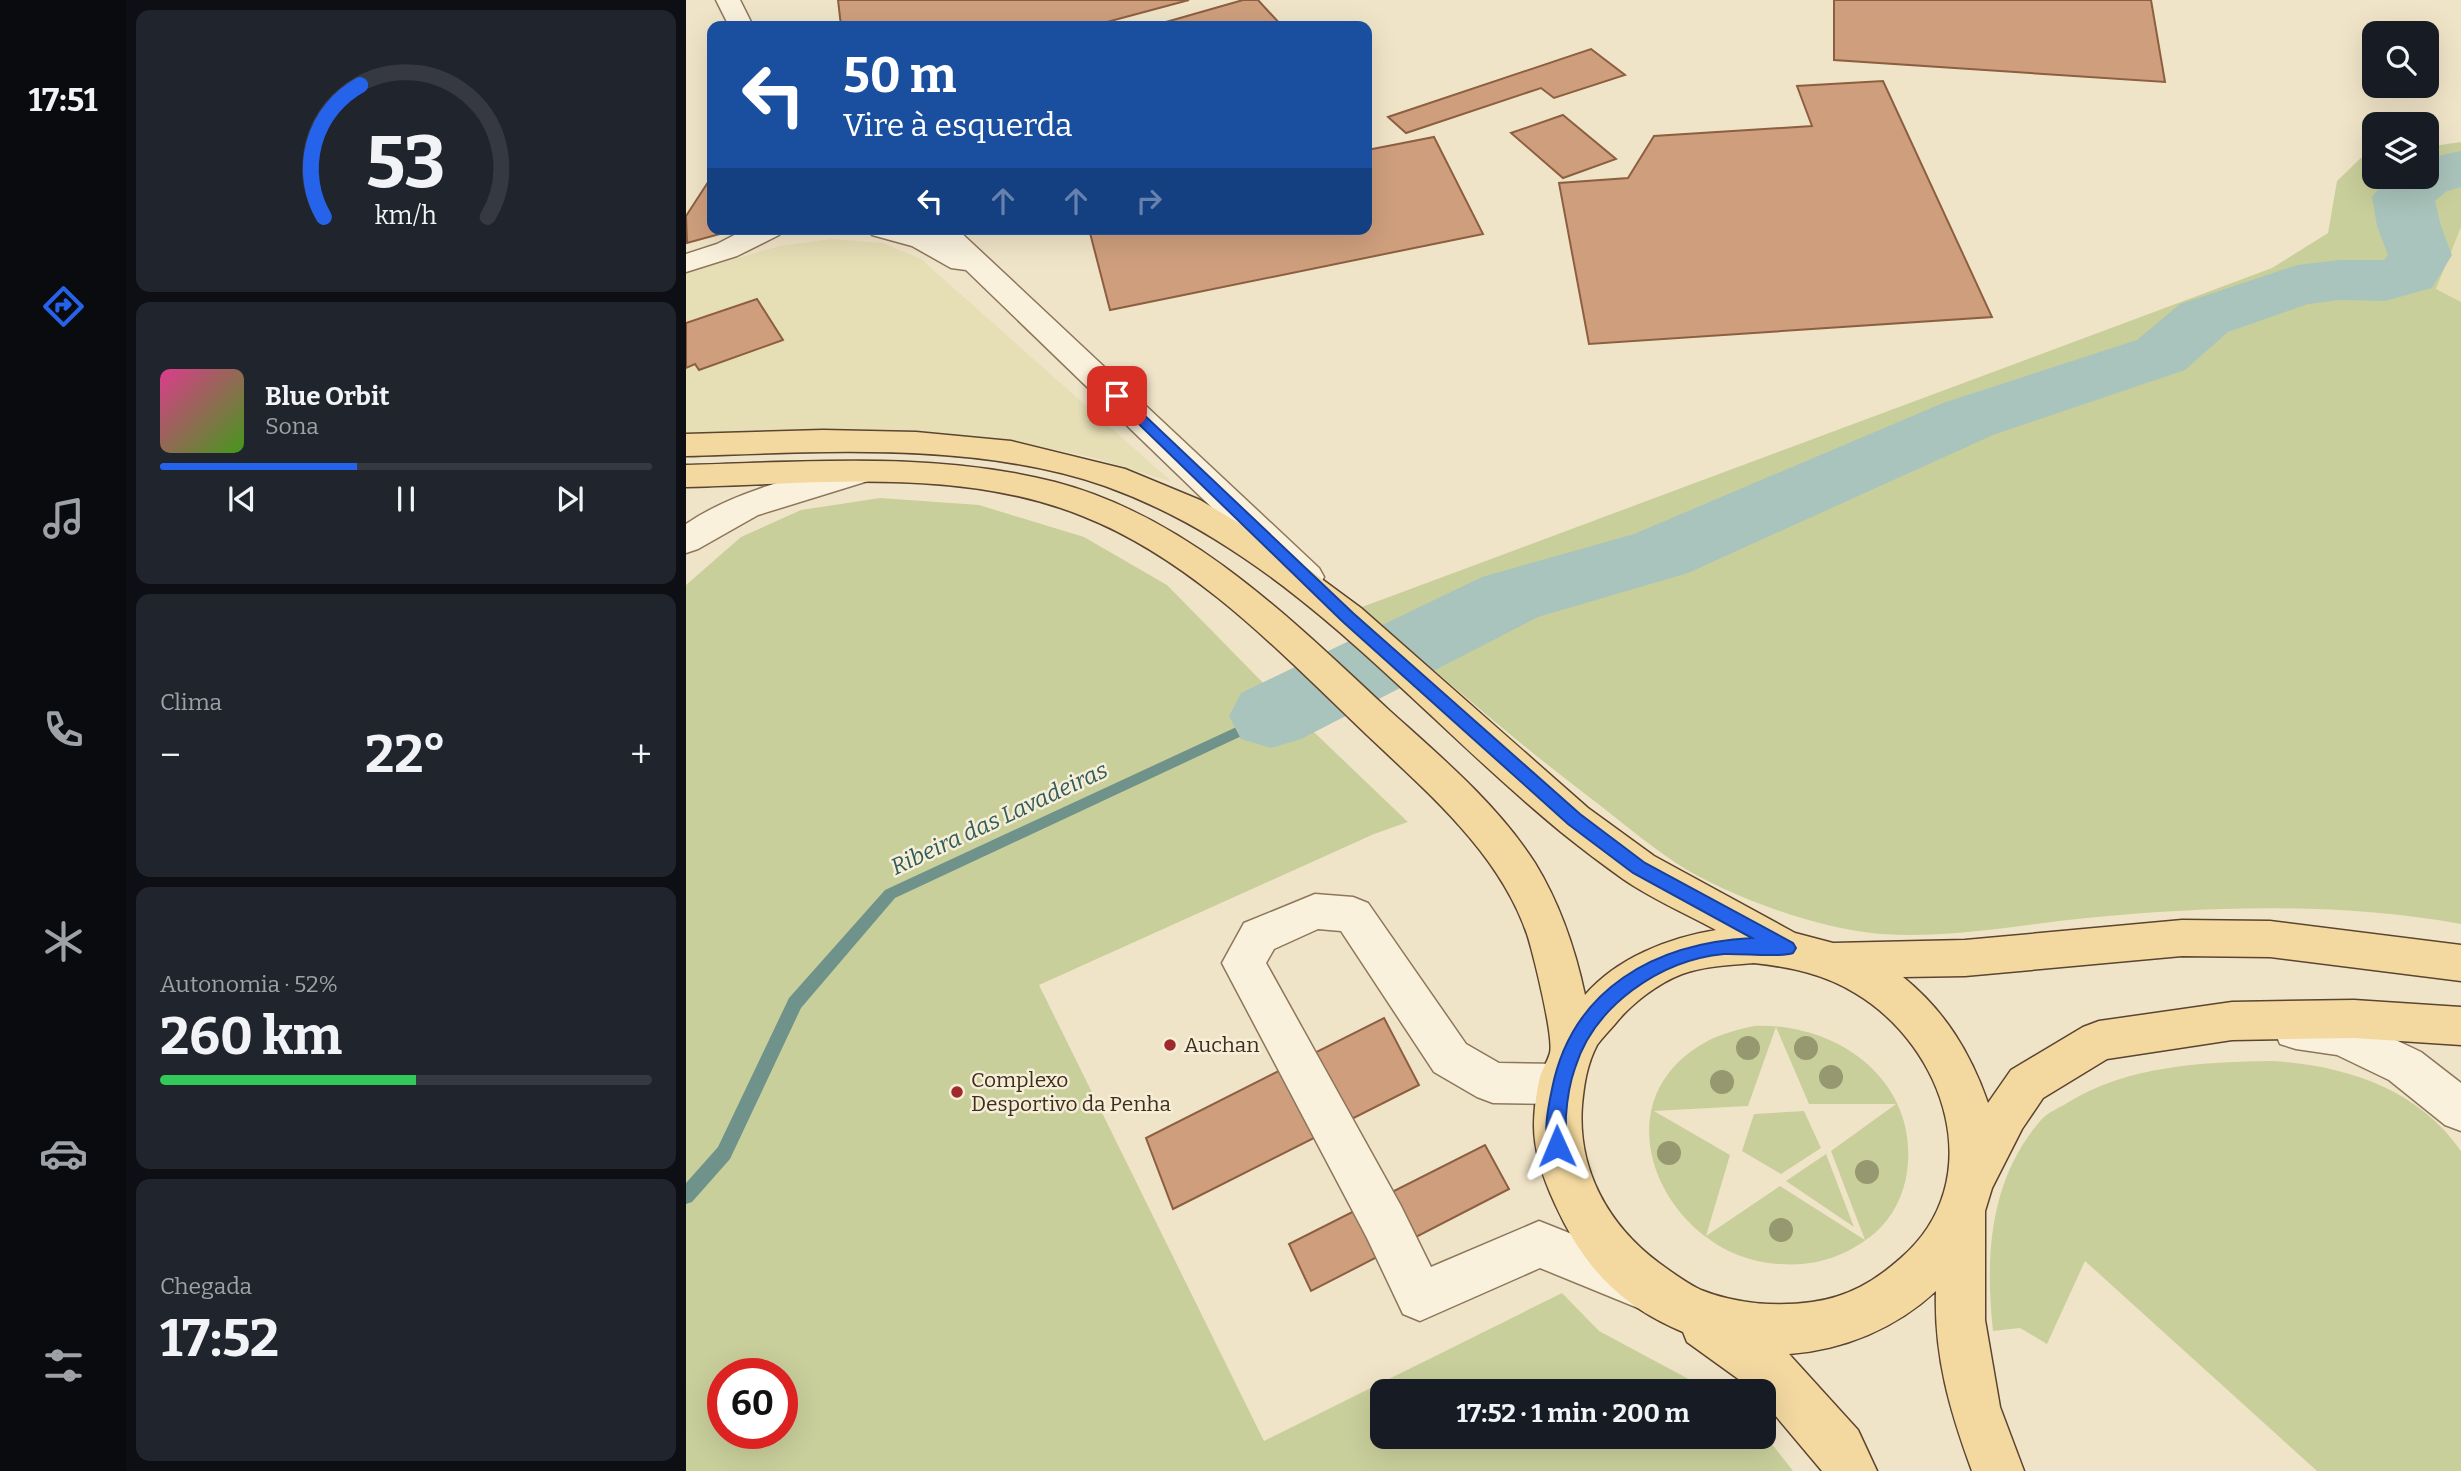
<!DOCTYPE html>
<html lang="pt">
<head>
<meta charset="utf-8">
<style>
	:root { --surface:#171b24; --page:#20242c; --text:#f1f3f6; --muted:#9ea1a6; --line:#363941; --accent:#2563eb }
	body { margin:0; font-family:Bitter,serif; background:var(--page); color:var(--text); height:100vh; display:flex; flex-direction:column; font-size:26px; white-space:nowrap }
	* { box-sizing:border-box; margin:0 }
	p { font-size:23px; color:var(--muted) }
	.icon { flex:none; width:38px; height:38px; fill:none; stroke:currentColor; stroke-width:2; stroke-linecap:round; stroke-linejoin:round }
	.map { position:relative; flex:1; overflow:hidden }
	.side { display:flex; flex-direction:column; gap:10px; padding:10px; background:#0d0f14; width:560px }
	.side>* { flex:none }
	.banner { position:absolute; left:21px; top:21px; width:665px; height:214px; border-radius:14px; box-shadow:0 7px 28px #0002; background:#1a4fa0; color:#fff; overflow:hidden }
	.buttons { position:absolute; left:1676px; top:21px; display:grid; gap:14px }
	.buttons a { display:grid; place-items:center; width:77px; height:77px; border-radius:14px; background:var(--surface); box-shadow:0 7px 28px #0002; font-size:35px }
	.speed { position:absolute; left:21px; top:1358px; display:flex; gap:14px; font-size:35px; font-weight:700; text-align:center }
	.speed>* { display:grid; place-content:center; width:91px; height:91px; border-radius:50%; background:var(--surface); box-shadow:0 7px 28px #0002; line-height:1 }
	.speed .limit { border:10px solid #d22; background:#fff; color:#111 }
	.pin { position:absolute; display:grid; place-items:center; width:60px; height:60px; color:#fff; margin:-30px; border-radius:14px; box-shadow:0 4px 10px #0006 }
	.me { position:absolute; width:77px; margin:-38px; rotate:359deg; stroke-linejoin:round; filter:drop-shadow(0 0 5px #0008) }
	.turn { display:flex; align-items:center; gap:24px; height:147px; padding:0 21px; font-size:32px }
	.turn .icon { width:91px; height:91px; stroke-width:2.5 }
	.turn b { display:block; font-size:49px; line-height:60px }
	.lanes { display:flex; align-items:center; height:66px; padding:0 21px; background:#0003; justify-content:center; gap:35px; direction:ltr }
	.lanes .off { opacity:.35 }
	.big { font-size:52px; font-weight:700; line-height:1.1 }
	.side .widget { flex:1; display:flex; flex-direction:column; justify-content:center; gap:10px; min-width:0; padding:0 24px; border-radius:14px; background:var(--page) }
	.side .dial { align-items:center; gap:0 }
	.dial svg { height:182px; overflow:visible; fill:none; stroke:var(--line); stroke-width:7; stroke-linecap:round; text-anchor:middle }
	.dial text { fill:var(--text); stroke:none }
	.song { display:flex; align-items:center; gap:21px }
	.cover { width:84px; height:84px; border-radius:10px; background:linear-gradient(135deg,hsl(330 70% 55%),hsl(100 70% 35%)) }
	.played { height:7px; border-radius:4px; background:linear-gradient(90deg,var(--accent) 40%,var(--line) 40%) }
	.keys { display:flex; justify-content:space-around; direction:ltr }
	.heat { display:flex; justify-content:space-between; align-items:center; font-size:38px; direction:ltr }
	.charge { height:10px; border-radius:5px; background:linear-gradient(90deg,#34c759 52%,var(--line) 0) }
	.trip { position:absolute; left:684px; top:1379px; width:406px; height:70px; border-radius:14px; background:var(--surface); box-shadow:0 7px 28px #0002; font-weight:700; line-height:70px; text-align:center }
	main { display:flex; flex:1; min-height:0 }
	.tabs { display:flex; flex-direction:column; width:126px; justify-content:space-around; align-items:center; background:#090b0e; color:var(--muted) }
	.tabs .icon { width:49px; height:49px }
	.tabs .on { color:var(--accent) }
	.tabs b { font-size:32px; color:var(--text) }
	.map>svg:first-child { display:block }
	.farmland { fill:#e6deb5 }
	.green { fill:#c9cf9b; fill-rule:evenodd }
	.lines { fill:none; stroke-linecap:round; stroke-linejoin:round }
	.stream { fill:#6f938a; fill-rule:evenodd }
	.river { fill:#a9c4bc; fill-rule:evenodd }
	.building { fill:#cf9f7d; stroke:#8d5f41; stroke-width:2 }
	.minor-casing { stroke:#8d765c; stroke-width:3 }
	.major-casing { stroke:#5b4430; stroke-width:3 }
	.minor { fill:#faf1dc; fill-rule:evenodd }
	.major { fill:#f3d9a0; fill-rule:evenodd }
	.tree { fill:#96986f }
	.route { fill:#2563eb; stroke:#184099; stroke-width:2 }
	.poi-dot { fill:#9e2a2b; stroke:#f7eed8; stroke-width:2.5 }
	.labels { text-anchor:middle; stroke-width:5; stroke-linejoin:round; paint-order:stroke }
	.poi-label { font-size:21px; fill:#3d2e20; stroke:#f7eed8; text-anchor:start }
	.water-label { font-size:23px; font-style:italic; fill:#2f5d5a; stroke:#f7eed8 }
</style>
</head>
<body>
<main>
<nav class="tabs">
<b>17:51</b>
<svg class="icon on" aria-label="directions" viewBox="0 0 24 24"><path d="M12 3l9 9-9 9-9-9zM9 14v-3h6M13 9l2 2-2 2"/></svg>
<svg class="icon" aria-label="music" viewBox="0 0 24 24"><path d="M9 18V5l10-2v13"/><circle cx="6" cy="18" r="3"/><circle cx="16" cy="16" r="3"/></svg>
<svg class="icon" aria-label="phone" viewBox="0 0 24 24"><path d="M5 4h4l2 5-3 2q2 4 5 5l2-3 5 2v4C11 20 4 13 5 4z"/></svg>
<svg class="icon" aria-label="climate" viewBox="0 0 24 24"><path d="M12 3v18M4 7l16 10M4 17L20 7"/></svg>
<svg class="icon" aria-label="car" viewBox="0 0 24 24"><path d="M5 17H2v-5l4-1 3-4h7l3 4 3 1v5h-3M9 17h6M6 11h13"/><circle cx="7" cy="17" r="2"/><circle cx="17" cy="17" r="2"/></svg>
<svg class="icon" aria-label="filters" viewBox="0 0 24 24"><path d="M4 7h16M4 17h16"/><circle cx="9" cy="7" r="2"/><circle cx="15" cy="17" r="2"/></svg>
</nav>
<section class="side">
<div class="widget dial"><svg viewBox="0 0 100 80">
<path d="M14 69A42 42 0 1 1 86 69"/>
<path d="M14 69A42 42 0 0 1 30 11" stroke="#2563eb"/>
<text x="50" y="56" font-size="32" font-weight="700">53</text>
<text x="50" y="72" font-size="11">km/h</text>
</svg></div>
<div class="widget">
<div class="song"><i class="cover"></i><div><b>Blue Orbit</b><p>Sona</p></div></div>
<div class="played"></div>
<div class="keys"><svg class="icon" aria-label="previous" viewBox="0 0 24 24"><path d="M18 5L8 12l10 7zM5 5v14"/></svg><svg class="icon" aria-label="pause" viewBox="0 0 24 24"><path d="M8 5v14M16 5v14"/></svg><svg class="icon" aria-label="next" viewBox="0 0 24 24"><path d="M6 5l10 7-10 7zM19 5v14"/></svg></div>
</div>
<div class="widget"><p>Clima</p>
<div class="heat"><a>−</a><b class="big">22°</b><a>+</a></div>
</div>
<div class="widget"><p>Autonomia · 52%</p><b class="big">260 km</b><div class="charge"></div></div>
<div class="widget"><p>Chegada</p><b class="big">17:52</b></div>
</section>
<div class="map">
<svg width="1775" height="1471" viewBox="0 0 1775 1471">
	<rect width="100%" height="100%" fill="#f0e4c8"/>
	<g class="farmland">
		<polygon points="1774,227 1775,227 1775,302 1750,289"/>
		<polygon points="146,239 197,243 235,259 486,482 409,458 329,441 255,433 182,431 0,433 0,273 94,246"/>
	</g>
	<g class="green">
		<path d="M1775,142V227L1750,289L1775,302V924C1651,902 1525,906 1400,918C1333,925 1263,939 1195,934C1133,929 1042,897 990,863C960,843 932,819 903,797C824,737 750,672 676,607L1586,268L1642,233L1651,181L1678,155L1689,153V177H1741V147Z"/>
		<path d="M194,498L293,505L398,537L481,585L585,691L722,822L688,834L353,985L578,1441L876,1293L913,1331L1025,1391H696V1437H1078V1434L1107,1471H0V585L55,537L115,510ZM37,1374H96V1433H37Z"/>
		<path d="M1068,1026C1151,1022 1234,1081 1221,1172C1218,1194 1207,1217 1190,1232C1162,1256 1130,1267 1093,1264C981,1258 907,1106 1018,1043C1034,1034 1050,1030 1068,1026ZM1090,1027L1123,1104H1210L1145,1151L1179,1240L1094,1186L1020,1236L1044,1155L968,1111L1062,1106Z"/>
		<path d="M1587,1061C1660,1066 1731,1088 1775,1151V1471H1631L1399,1261L1361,1344L1334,1328L1307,1331C1299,1258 1303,1179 1355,1120C1361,1113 1373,1108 1381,1103C1443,1065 1517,1062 1587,1061Z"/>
		<polygon points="1118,1111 1135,1148 1095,1174 1056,1151 1068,1114"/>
		<polygon points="1140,1154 1168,1227 1100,1181"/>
	</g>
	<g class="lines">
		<polygon class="stream" points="585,711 592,716 590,720 209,898 115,1008 44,1159 6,1202 0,1204 0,1183 32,1147 103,998 199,890"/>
		<polygon class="river" points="1775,151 1775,187 1761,191 1749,201 1755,226 1766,255 1746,288 1699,301 1654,300 1622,304 1542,332 1499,370 1307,435 1002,573 852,617 615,739 585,748 555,739 543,716 555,693 796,577 948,534 1257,403 1451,340 1494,304 1611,265 1654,260 1698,260 1702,255 1691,226 1686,197 1703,177 1741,177 1741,158"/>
	</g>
	<g class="building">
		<polygon points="152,0 503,0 406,26 155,26"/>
		<polygon points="557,0 572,0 596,26 466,26"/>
		<polygon points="1148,0 1465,0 1479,82 1148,60"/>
		<polygon points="905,49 939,75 868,98 855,88 720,133 702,117"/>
		<polygon points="1197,81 1306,317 903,344 873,183 942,178 968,136 1126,126 1111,86"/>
		<polygon points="877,115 930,159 877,178 825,133"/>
		<polygon points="748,137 797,234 424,310 403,229 681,229 681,150"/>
		<polygon points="26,176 26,229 52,229 1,243 0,216"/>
		<polygon points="71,299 97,340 13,370 9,364 0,368 0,323"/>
		<polygon points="698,1018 733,1085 487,1209 460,1138"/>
		<polygon points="799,1145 823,1189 625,1291 603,1244"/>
	</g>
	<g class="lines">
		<defs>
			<g id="minor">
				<polygon points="30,0 54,0 67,26 43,26"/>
				<polygon points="60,229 97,229 93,235 51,256 0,272 0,254 31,244"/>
				<polygon points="182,229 229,229 242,233 240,229 271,229 633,568 638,577 633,586 620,589 607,586 280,270 265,268 226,246 186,235"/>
				<path d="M170,462L182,465L187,473L182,481L72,515L12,549L0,553V524C50,490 112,477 170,462Z"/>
				<polygon points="629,894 667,897 682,903 780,1044 813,1063 875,1064 891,1070 898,1084 891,1098 875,1104 807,1103 791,1097 748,1072 655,931 632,929 588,949 580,963 715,1206 745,1267 853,1221 969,1267 977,1284 969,1301 952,1308 854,1268 734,1321 717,1314 681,1238 536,963 558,923"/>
				<polygon points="1610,1011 1656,1016 1672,1022 1735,1052 1775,1083 1775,1131 1759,1125 1703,1080 1651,1055 1610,1049 1594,1044 1588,1030 1594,1016"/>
			</g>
			<path id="major" d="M137,430L230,432L325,441L439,469L514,500L591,546L675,608L902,808L968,856L1109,933L1147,943L1279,940L1496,920L1584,921L1775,945V981L1584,957L1496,956L1279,976L1217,977C1259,1011 1284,1052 1302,1103L1325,1070L1397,1027L1413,1021L1546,1002L1668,1000L1775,1007V1045L1668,1038L1546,1040L1421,1059L1357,1098L1336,1129L1306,1188L1299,1211V1320L1314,1407L1338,1471H1286C1264,1411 1248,1357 1250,1291C1210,1328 1158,1350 1103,1354L1172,1430L1191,1471H1136L1078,1402V1391H1069L1001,1342L997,1332C934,1306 897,1266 869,1204C858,1180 848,1153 848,1126C848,1112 850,1095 853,1081C855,1071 861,1063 864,1053C868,1037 848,957 842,937C815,854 741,792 681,735C596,654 509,561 399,517C275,466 131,484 0,487V465C123,462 248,451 369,482C503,517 605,619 704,711C755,757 811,804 849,863C874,904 889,948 899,995C931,958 982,938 1030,930C999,913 966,899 937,879C916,864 895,848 875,832C727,711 604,552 419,486C290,441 134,452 0,456V434ZM1068,963C1104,967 1138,974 1169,993C1260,1047 1304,1181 1215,1258C1188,1282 1162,1297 1126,1302C1090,1307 1050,1304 1015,1290C1000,1283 987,1273 973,1263C922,1225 891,1169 896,1105C898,1084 901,1064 911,1045C916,1038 923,1031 929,1024C945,1004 972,983 996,974C1019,966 1044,965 1068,963Z"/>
		</defs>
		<use href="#minor" class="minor-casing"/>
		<use href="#major" class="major-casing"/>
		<use href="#minor" class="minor"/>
		<use href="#major" class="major"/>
	</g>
	<g class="tree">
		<circle cx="1062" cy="1048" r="12"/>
		<circle cx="1120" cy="1048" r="12"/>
		<circle cx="1145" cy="1077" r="12"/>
		<circle cx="1036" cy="1082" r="12"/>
		<circle cx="983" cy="1153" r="12"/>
		<circle cx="1181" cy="1172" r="12"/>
		<circle cx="1095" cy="1230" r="12"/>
	</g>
	<path class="route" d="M431,391L435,393L667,613L894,814L959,863L1107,943L1110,948L1107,953C1094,958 1056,953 1038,954C974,960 908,1006 889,1068C884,1082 881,1101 880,1116C879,1128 883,1141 878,1153L871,1155L865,1153C856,1134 862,1109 866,1089C886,988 970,943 1066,938L947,873L882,824L656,621L426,398L424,396Z"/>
	<g class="poi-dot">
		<circle cx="484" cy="1045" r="7"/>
		<circle cx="271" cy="1092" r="7"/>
	</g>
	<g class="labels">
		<g class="poi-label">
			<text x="498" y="1052">Auchan</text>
			<text x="285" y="1087">Complexo<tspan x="285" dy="24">Desportivo da Penha</tspan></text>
		</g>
		<g class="water-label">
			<text transform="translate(313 818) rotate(-25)" y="8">Ribeira das Lavadeiras</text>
		</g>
	</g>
</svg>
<div class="buttons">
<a><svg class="icon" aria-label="search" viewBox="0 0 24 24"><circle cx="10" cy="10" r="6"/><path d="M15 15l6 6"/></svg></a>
<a><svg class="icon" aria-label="layers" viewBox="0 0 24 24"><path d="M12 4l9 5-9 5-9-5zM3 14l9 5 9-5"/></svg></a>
</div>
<div class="speed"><div class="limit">60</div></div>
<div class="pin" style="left:431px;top:396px;background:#d93025"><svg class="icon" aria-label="arrive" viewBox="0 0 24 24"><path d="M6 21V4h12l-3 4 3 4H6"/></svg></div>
<svg class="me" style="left:871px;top:1146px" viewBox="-20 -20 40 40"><path d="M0-17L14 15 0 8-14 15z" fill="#2563eb" stroke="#fff" stroke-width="4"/></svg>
<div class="trip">17:52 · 1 min · 200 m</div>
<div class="banner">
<div class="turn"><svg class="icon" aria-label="left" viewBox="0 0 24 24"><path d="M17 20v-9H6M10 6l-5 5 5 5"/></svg><div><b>50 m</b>Vire à esquerda</div></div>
<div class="lanes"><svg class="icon" aria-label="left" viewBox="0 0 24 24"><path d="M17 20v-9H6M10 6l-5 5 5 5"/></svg><svg class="icon off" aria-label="ahead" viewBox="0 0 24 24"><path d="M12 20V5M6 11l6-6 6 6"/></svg><svg class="icon off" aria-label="ahead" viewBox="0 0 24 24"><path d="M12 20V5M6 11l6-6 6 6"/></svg><svg class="icon off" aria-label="right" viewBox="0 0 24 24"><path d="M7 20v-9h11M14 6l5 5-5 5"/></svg></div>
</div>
</div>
</main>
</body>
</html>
